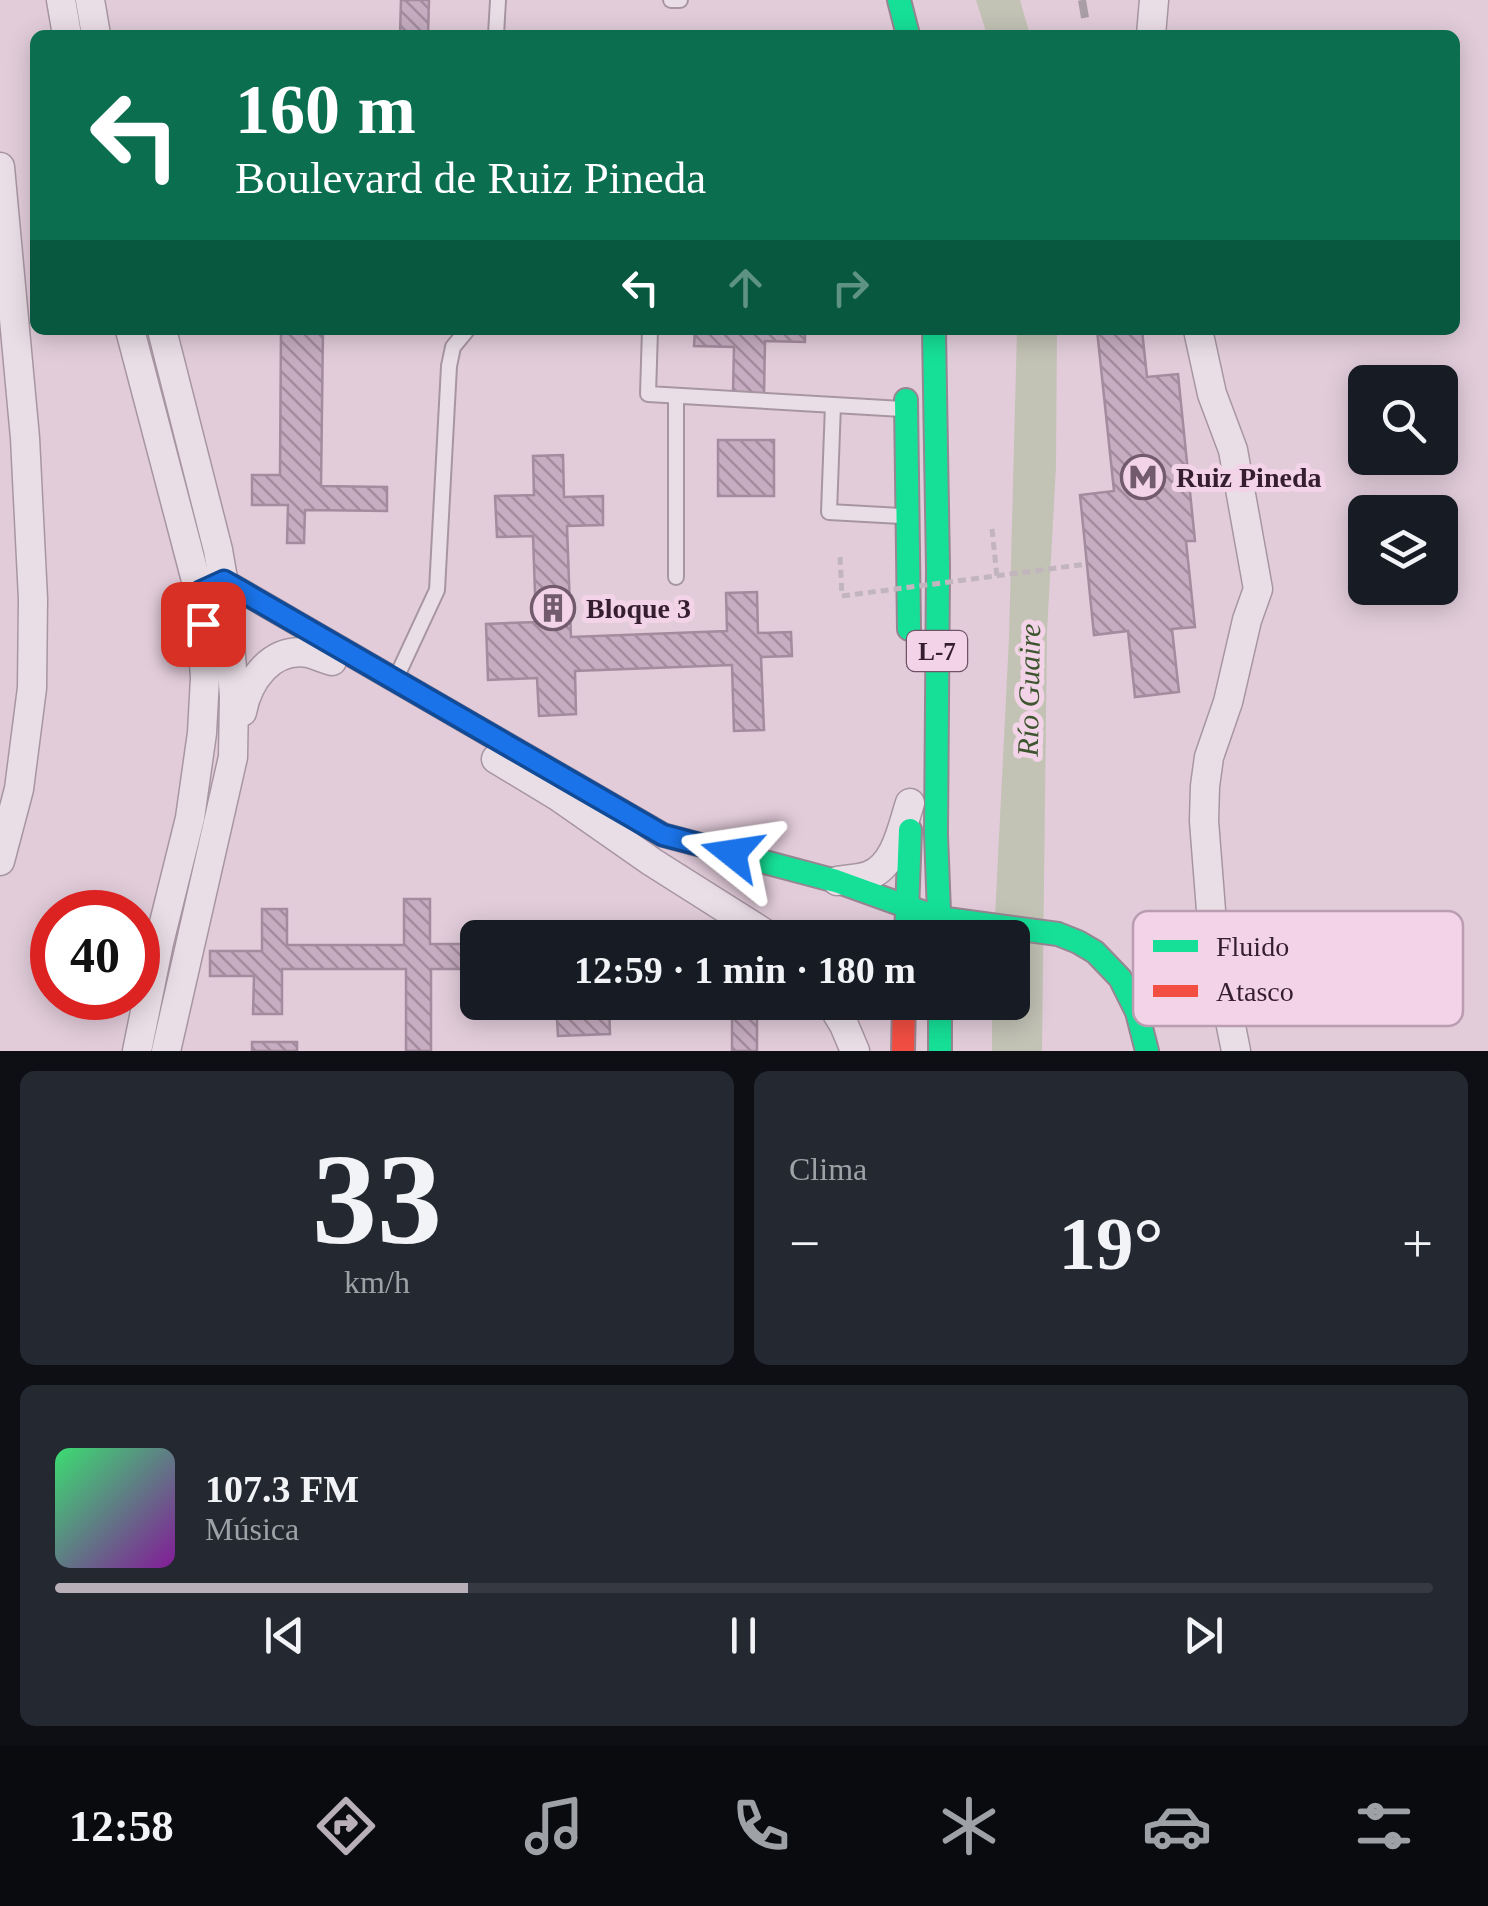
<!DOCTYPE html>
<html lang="es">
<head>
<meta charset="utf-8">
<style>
	:root { --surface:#171b24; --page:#242831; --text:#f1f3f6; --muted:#9ea1a6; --line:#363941; --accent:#b8afb8 }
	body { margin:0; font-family:Georgia,serif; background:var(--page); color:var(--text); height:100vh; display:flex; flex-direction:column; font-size:38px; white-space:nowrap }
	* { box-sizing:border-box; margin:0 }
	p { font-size:32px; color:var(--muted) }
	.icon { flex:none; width:55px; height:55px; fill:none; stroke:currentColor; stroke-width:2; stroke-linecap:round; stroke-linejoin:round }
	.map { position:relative; height:1051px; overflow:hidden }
	.details { display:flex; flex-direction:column; gap:20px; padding:20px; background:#0d0f14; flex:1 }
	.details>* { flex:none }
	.banner { position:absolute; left:30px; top:30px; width:1430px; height:305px; border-radius:15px; box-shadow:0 5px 25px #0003; background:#0b6e4f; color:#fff; overflow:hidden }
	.tools { position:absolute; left:1348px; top:365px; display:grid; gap:20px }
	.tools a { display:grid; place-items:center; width:110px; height:110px; border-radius:15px; background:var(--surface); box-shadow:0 5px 25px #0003; font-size:50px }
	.speed { position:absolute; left:30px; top:890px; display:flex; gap:20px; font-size:50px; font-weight:700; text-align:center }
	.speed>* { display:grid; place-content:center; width:130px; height:130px; border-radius:50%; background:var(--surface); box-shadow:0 5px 25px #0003; line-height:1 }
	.speed .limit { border:15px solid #d22; background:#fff; color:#111 }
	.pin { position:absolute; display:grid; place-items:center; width:85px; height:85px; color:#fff; margin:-42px; border-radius:20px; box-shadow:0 5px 15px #0006 }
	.me { position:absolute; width:110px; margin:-55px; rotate:285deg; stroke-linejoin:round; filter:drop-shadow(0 0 8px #0008) }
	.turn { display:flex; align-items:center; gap:35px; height:210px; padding:0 40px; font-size:45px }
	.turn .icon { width:130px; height:130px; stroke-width:2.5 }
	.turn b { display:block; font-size:70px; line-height:85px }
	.lanes { display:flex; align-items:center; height:95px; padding:0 40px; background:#0003; justify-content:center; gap:50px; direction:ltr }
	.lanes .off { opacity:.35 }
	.big { font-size:75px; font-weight:700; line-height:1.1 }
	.details .widget { flex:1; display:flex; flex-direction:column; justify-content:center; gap:15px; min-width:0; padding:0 35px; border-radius:15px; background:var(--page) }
	.details .dial { align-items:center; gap:0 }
	.dial b { font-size:130px; line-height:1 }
	.song { display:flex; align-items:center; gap:30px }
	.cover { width:120px; height:120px; border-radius:15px; background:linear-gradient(135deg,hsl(140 70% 55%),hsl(290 70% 35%)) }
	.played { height:10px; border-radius:5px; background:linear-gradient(90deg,var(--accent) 30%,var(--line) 30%) }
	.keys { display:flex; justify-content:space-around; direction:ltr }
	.heat { display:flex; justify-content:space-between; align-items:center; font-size:55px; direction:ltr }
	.details .tiles { flex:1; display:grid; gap:20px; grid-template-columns:1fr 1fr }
	.widget:last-child { grid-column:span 2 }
	.trip { position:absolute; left:460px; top:920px; width:570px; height:100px; border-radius:15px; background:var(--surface); box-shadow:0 5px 25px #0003; font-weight:700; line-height:100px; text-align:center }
	.tabs { display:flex; height:160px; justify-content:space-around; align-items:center; background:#090b0e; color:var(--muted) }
	.tabs .icon { width:70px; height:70px }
	.tabs .active { color:var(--accent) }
	.tabs b { font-size:45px; color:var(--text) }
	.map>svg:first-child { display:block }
	.water { fill:#c2c3b5 }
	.building { fill:url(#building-back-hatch); stroke:#a28c9e; stroke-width:2.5 }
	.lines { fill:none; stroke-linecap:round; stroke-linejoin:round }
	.lane-casing { stroke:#a796a2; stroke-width:18 }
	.street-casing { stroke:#a796a2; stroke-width:31 }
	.fast-casing { stroke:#978592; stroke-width:26 }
	.jam-casing { stroke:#978592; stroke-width:26 }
	.path { stroke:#c3b5be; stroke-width:5; stroke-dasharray:8 5; stroke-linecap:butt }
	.lane { stroke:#eadee6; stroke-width:14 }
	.street { stroke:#eadee6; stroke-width:28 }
	.fast { stroke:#16e098; stroke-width:22 }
	.jam { stroke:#f24e42; stroke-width:22 }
	.rail { stroke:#aa9ea6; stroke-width:8; stroke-dasharray:18 18; stroke-linecap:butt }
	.path-bridge { stroke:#c3b5be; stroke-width:5; stroke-dasharray:8 5; stroke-linecap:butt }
	.route-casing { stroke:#114b97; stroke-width:25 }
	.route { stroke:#1a73e8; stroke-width:18 }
	.labels { text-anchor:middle; stroke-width:10; stroke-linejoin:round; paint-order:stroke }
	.shield { fill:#f3d3e7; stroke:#6f5468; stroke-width:2.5 }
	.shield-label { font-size:25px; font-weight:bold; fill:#361e32 }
	.poi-label { font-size:28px; font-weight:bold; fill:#361e32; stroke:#f3d3e7; text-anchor:start }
	.water-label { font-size:30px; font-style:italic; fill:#3d552e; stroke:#f3d3e7 }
	.key { fill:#f3d3e7; stroke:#ba9db1; stroke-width:2.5 }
	.key-label { font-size:28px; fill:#361e32 }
</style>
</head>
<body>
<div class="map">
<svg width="1488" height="1051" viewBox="0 0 1488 1051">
	<defs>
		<pattern id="building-back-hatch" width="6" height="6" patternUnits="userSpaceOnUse" patternTransform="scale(2.5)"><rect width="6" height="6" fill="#c6adc1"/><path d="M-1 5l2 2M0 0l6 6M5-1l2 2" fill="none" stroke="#a28c9d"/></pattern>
	</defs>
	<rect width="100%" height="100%" fill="#e2ccda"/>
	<g class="water">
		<polygon points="976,0 1020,0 1030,35 987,35"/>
		<polygon points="1017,330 1057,330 1056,467 1047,632 1042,1051 992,1051 992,1003 1012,1002 1012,938 994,937 1009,638"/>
	</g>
	<g class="building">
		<polygon points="401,0 429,0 428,35 400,35"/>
		<polygon points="281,330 323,330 321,486 387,487 387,511 305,510 304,543 287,543 288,505 252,505 252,475 280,475"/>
		<polygon points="695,330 805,330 805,342 765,341 764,394 733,393 734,347 694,346"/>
		<polygon points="1097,330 1142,330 1147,377 1178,374 1195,541 1186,541 1195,627 1172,629 1179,692 1135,697 1128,631 1094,635 1080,495 1114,491"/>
		<rect x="718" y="440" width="56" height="56"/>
		<polygon points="563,455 564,497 603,496 603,525 567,526 571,637 727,631 726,593 757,592 758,633 791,632 792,656 761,657 764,730 734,731 732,665 575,671 576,714 539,716 537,678 488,680 486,624 536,622 533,536 497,537 495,496 534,495 533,456"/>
		<polygon points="404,899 430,899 430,944 469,944 469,969 431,969 431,1051 406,1051 406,969 282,969 282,1014 253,1014 254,976 210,976 210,951 262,951 262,909 287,909 287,945 404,945"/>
		<polygon points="556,1002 609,1002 610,1034 558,1036"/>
		<rect x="732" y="1018" width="25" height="33"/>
		<rect x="252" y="1042" width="45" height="9"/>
	</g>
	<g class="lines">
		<defs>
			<g id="lane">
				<polyline points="671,0 680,0"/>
				<polyline points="496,35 498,0"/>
				<polyline points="650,330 648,394 902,409"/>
				<polyline points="833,405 829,512 901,516"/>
				<polyline points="676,577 676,396"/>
				<polyline points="397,676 437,590 449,366 453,347 467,330"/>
			</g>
			<g id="street">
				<polyline points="61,0 67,35"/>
				<polyline points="90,0 96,35"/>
				<polyline points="1151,35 1154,0"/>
				<polyline points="0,167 25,438 33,599 32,688 19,789 0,861"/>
				<polyline points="130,330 199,592 205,678 202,733 190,818 159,943 137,1051"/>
				<polyline points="162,330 218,550 227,602 234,697 233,757 166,1051"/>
				<polyline points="1198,330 1212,394 1233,450 1258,589 1247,620 1228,702 1209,757 1205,786 1204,821 1213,936 1236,1051"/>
				<path d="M242,712C248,681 271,647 308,653C316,655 324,659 332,661"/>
				<polyline points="496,759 559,797 652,862 772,938"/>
				<path d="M837,881C848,879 861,879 870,875C896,864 902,827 910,803"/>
				<polyline points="830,1002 844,1025 855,1051"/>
			</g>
			<g id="fast">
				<polyline points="899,0 908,35"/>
				<polyline points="934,330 938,568 936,835 940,938"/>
				<polyline points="906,400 909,629"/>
				<polyline points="224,581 663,835 836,881 939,918 1058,934 1078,942 1095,952 1120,978 1137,1012 1147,1051"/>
				<polyline points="906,938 910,830"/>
				<polyline points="940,1002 940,1051"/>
			</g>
			<polyline id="jam" points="903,1051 904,1002"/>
		</defs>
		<use href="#lane" class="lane-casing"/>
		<use href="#street" class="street-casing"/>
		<use href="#fast" class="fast-casing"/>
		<use href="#jam" class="jam-casing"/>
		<g class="path">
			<polyline points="992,529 997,577"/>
			<polyline points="840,557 842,596"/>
		</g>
		<use href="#lane" class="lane"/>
		<use href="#street" class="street"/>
		<use href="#fast" class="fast"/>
		<use href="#jam" class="jam"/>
		<polyline class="rail" points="1082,0 1088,35"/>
		<polyline class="path-bridge" points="842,596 1087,564"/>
	</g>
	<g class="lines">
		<defs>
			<polyline id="route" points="203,624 200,592 224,581 663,835 732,853"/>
		</defs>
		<use href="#route" class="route-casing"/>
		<use href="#route" class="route"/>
	</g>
	<defs>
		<symbol id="metro-ring" viewBox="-11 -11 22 22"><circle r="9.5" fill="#f3d3e7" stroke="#725b6d" stroke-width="1.5"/><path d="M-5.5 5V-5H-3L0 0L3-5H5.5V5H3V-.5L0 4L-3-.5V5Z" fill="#725b6d"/></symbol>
		<symbol id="building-ring" viewBox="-11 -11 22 22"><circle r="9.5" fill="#f3d3e7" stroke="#725b6d" stroke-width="1.5"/><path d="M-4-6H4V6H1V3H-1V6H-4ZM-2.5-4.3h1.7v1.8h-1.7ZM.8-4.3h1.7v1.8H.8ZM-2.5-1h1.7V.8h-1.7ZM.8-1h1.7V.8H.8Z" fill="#725b6d"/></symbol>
	</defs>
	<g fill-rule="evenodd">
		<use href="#metro-ring" x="1118" y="452" width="50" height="50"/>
		<use href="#building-ring" x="528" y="583" width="50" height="50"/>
	</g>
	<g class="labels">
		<rect class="shield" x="907" y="631" width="60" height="40" rx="8"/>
		<g class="shield-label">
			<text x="937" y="660">L-7</text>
		</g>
		<g class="poi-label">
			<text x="1176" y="487">Ruiz Pineda</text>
			<text x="586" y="618">Bloque 3</text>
		</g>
		<g class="water-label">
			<text transform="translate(1029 690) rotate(-89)" y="10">Río Guaire</text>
		</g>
	</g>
	<rect x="1133" y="911" width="330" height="115" rx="15" class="key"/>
	<rect x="1153" y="940" width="45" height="12" fill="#16e098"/>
	<rect x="1153" y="985" width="45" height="12" fill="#f24e42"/>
	<g class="key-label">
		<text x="1216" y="956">Fluido</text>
		<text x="1216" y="1001">Atasco</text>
	</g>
</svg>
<div class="tools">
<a><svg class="icon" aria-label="search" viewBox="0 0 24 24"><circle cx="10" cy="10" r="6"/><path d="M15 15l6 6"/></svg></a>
<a><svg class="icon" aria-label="layers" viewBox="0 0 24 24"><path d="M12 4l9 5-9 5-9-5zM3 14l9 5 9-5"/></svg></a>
</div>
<div class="speed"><div class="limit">40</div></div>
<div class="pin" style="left:203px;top:624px;background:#d93025"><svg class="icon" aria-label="arrive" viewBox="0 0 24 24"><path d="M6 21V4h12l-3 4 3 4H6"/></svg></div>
<svg class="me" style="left:732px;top:853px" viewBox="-20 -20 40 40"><path d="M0-17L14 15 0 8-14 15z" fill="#1a73e8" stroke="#fff" stroke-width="4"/></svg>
<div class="trip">12:59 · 1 min · 180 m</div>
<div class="banner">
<div class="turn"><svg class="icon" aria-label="left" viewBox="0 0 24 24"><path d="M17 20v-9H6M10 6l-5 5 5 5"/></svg><div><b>160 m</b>Boulevard de Ruiz Pineda</div></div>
<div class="lanes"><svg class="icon" aria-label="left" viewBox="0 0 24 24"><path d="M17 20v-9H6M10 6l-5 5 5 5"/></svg><svg class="icon off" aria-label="ahead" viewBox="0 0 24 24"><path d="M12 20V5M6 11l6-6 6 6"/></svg><svg class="icon off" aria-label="right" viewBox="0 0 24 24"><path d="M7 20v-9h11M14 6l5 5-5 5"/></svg></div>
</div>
</div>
<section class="details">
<div class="tiles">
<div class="widget dial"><b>33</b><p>km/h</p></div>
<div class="widget"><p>Clima</p>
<div class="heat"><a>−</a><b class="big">19°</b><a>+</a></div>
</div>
<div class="widget">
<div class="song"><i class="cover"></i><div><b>107.3 FM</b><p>Música</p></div></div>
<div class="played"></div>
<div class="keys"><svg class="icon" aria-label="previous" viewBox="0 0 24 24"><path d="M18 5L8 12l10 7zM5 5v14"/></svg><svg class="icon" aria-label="pause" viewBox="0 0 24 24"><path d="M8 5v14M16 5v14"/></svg><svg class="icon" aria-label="next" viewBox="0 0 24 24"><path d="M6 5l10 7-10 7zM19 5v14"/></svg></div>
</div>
</div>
</section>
<nav class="tabs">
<b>12:58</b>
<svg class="icon active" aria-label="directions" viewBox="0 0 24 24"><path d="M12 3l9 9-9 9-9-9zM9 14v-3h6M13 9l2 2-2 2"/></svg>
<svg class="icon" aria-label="music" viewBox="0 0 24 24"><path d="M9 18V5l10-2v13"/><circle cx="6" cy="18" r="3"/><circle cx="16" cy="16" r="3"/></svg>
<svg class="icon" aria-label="phone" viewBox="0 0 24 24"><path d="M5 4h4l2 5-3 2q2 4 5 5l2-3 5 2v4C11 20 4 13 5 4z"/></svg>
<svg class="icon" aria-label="climate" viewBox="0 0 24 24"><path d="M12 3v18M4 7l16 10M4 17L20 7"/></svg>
<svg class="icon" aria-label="car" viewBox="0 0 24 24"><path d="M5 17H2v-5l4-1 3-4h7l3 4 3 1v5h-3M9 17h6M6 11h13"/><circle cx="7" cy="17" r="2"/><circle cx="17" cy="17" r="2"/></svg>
<svg class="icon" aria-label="filters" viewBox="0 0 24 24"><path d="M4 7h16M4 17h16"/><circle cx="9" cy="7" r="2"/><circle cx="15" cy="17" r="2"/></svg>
</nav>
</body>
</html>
